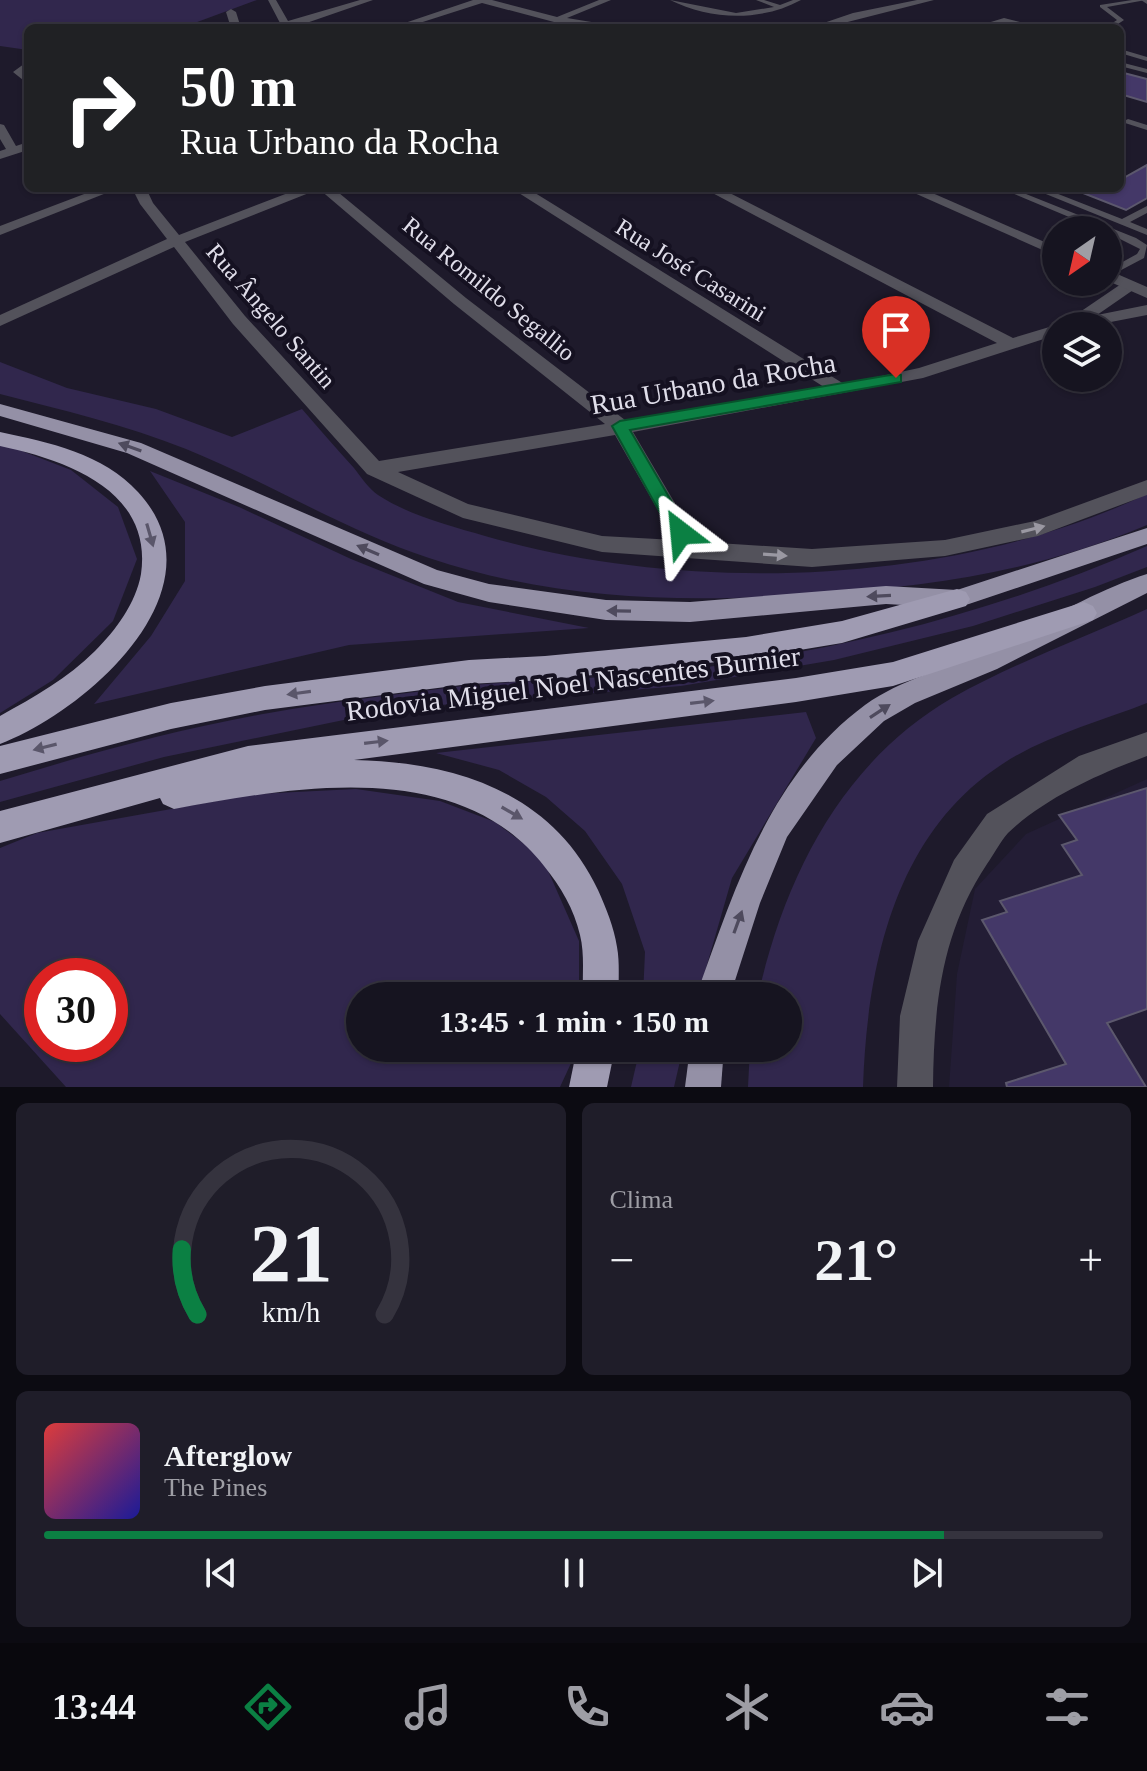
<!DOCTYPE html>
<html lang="pt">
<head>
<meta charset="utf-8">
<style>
	:root { --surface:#161420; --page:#1f1d29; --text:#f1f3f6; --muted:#9e9ea5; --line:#35333e; --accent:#0b8043 }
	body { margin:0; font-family:Georgia,serif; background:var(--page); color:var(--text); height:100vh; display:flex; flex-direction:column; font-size:30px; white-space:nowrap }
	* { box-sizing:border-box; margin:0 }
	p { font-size:26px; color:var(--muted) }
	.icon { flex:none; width:44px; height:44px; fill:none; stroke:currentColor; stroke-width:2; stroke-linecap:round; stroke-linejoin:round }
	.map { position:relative; height:1087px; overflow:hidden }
	.drawer { display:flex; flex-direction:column; gap:16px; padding:16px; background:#0c0b12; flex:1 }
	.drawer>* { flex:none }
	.hud { position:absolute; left:24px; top:24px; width:1100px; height:168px; border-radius:12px; box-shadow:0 2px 6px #0004,0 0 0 2px var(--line); background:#202124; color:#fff; overflow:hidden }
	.needle { width:52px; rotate:214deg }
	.tools { position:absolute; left:1042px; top:216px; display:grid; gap:16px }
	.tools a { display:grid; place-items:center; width:80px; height:80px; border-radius:50%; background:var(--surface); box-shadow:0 2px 6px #0004,0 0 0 2px var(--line); font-size:40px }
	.speed { position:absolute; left:24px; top:958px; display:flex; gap:16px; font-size:40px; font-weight:700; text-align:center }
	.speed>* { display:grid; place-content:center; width:104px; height:104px; border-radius:50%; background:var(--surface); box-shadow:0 2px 6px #0004,0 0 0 2px var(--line); line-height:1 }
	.speed .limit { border:12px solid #d22; background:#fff; color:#111 }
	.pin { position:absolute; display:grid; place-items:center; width:68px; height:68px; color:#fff; margin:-82px -34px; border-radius:50% 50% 50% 0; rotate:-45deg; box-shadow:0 0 8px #0007 }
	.pin .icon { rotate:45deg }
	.me { position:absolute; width:88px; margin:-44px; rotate:331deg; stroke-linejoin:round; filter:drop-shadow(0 0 6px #0008) }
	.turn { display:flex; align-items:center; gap:28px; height:168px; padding:0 24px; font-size:36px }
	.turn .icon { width:104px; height:104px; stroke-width:2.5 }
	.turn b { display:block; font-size:56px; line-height:68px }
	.big { font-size:60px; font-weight:700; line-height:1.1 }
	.drawer .tile { flex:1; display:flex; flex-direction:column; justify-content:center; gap:12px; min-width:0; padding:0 28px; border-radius:12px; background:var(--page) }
	.drawer .dial { align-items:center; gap:0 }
	.dial svg { height:208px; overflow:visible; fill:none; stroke:var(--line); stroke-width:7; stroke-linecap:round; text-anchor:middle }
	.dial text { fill:var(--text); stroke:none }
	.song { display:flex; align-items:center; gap:24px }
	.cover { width:96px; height:96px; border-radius:12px; background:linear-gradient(135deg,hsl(0 70% 55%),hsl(240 70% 35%)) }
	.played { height:8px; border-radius:4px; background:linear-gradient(90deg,var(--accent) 85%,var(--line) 85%) }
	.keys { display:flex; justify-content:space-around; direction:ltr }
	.heat { display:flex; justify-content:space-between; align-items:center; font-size:44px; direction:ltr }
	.drawer .tiles { flex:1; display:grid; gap:16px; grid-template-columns:1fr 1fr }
	.tile:last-child { grid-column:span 2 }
	.trip { position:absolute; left:346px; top:982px; width:456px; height:80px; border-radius:40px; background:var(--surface); box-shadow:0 2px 6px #0004,0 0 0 2px var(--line); font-weight:700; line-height:80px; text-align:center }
	.menu { display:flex; height:128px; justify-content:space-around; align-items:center; background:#09080d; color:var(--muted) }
	.menu .icon { width:56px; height:56px }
	.menu .selected { color:var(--accent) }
	.menu b { font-size:36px; color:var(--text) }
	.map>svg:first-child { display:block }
	.built { fill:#231d35 }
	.green { fill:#31274d; fill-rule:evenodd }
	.building { fill:#443868; stroke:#5c586d; stroke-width:2 }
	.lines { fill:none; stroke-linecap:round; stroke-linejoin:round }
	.service { fill:#53525b; fill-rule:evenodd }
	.minor { fill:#53525b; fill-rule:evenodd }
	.tertiary { fill:#53525b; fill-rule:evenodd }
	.trunk { fill:#9490a6; fill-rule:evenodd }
	.motorway { fill:#9f9bb2; fill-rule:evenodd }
	.oneway { fill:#4e4a5d }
	.oneway2 { fill:#9a98a2 }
	.oneway3 { fill:#5a566a }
	.route { fill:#0b8043; stroke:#07532c; stroke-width:2 }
	.labels { text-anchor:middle; stroke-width:8; stroke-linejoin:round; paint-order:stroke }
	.far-street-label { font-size:24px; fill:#e0deea; stroke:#151121 }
	.street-label { font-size:28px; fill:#e0deea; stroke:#151121 }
</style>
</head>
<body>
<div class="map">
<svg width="1147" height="1087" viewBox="0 0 1147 1087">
	<rect width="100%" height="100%" fill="#1e1a2b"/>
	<polygon class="built" points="1147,779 1147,1087 949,1087 957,974 975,889 1026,834"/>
	<g class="green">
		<polygon points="0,0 257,0 181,28 28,28 28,50 0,46"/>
		<path d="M0,362L67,388L156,409L232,437L302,409C319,429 336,448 354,468C361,477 369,489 378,495C408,515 451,526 485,536C688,595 955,586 1147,494V525C1038,571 934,586 817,594C683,603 558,601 429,558C344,530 268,482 186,449C126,425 62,410 0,394Z"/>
		<polygon points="0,446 9,446 71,470 118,507 137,559 113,621 53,680 0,713"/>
		<polygon points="150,471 239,507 351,559 458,602 589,628 349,645 94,704 151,636 185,581 185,522"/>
		<path d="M1147,546V567L1095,587L973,626L834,660L681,686L402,708L164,757L0,802V781C88,754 178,729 269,713C330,702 392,695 454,687C524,679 595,680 665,672C830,654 995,613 1147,546Z"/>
		<path d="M1147,609V703C1099,722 1044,736 1001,765C894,835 867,968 863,1087H748L750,1048H788V996H758C785,876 842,762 952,698C1014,663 1083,638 1147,609Z"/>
		<polygon points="806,712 816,738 732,878 698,996 643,996 645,952 622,884 585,831 546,797 499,770 436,753"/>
		<path d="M356,789L440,801L495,822L542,857L579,941V996H360V1048H578L560,1087H66L0,1014V848L37,833L255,794ZM42,976H110V1044H42Z"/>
		<polygon points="640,1048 683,1048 674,1087 631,1087"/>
	</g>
	<g class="building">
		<polygon points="1120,72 1147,79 1147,102 1120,94"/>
		<polygon points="1147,165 1147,198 1126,210 1073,189 1120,188 1120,180"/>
		<polygon points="1147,788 1147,1009 1107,1023 1146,1087 1007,1087 1006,1083 1066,1064 982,920 1007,912 1000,901 1082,875 1062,845 1077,840 1059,815"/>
	</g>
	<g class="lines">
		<g class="service">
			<path d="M670,0L736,13L774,7L756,0H764L780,5L793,0H801C761,22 710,20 670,0Z"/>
			<polygon points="1132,0 1146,0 1107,7 1124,20 1115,26 1111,26 1111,24 1117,20 1100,7 1100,5"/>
			<path d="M1004,18L1039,27L1040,28C1028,28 1017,23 1005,22C994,22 983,28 971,28Z"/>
			<polygon points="1120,49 1147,57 1147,61 1120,53"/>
			<polygon points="1120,62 1147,69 1147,73 1120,66"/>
			<polygon points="1128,119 1147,125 1147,130 1125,123 1124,121"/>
			<polygon points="1000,188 1011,188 1136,238 1147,245 1144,258 1108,277 1108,270 1137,254 1140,249 1108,233 1108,230 1100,230"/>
			<polygon points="1031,188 1043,188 1122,219 1147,206 1147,213 1130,222 1147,229 1147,235"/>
		</g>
		<g class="minor">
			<polygon points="268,0 276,0 288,21 360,0 373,0 292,28 249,28 280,23"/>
			<polygon points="473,0 492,0 557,17 599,0 611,0 567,18 616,26 604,28 554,22 482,3 404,28 390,28"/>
			<polygon points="231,9 236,12 241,28 231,28 226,12"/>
			<polygon points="28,61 28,69 24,72 28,75 28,84 13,72"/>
			<polygon points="0,124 4,125 16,146 28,142 28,150 0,159 0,151 6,149 0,139"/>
			<path d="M132,188H146L153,203L179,235L301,188H333L466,298L625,420L824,387L511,188H527L844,384L919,368L997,343L703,188H720L1013,338L1076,319L1077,314L1124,282H1136V288L1097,315L1147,305V315L1090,326H1056V335L923,378L633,432L689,527L702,542L812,549L945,540L1035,521L1147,480V495L1038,536L945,556L812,567L602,552L463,518L367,474L233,324L174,247L0,326V315L167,239L140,204ZM319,189L454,304L605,424L379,461L245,316L185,242ZM615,435L675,540L602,536L468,504L398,472Z"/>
			<path d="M1147,732V756C1099,774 1046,797 1008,833C1000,842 994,854 987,864C941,933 934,1006 933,1087H897L900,1016L918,941L954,860L987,814L1079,756Z"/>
		</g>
		<g class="tertiary">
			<polygon points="917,0 934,0 824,28 809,28 853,13"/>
			<polygon points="1141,0 1147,0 1147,4"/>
			<polygon points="100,188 119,188 0,235 0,226"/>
			<polygon points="903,188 921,188 1056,247 1056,256"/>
			<polygon points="1108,270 1147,287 1147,298 1108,281"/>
		</g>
		<g class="trunk">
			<polygon points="0,404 141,443 437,570 489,584 606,600 690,602 886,586 957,590 1147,528 1147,544 957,608 886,604 690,622 606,620 489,602 424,584 127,453 0,416"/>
			<path d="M1147,574V593L997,669L915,703L884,721L837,765L787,837L760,903L730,996H696C735,888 769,776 865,705C901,679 947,669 987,650C1036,626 1096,590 1147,574Z"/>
			<polygon points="690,1048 724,1048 721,1087 685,1087"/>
		</g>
		<g class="motorway">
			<path d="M0,432C48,442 104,454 138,492C227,588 87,711 0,744V716C34,697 68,678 95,651C116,630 136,603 141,574C153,490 66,460 0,446Z"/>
			<polygon points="957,589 966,592 970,599 966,606 842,643 746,659 545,680 469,684 265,710 171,729 0,774 0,746 171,703 265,686 469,660 545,656 746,637 842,621"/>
			<path d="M1084,602L1093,606L1097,613L1093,620L893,686L796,702L354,760C455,762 552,792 598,890C606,908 614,927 617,947C620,963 618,980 619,996H583C582,976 585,955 580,935C574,909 561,887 544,866C458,756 294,787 174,809L163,804L160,798L0,843V811L248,746L796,678L893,662Z"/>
			<polygon points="577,1048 615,1048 607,1087 569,1087"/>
		</g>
	</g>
	<defs><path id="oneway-solid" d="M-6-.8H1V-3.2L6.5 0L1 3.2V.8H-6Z" transform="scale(2)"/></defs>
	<g class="oneway">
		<use href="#oneway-solid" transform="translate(130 447) rotate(-161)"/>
		<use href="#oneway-solid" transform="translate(368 550) rotate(-157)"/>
		<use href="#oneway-solid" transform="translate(879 596) rotate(177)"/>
		<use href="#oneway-solid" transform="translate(619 611) rotate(-179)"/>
		<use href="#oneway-solid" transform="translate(880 711) rotate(-33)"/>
		<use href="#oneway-solid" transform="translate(738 922) rotate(-70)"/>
	</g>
	<g class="oneway2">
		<use href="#oneway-solid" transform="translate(1033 529) rotate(-14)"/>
		<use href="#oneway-solid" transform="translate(775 555) rotate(4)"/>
	</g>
	<g class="oneway3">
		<use href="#oneway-solid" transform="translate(150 535) rotate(74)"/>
		<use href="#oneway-solid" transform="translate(299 693) rotate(172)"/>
		<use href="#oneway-solid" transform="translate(702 702) rotate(-7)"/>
		<use href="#oneway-solid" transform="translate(376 742) rotate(-7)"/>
		<use href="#oneway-solid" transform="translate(45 747) rotate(166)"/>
		<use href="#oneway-solid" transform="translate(512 813) rotate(30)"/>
	</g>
	<polygon class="route" points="896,374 901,375 901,382 630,430 690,533 681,540 674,538 612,426 620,421"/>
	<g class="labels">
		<g class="far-street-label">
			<text transform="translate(691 270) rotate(32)" y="8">Rua José Casarini</text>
			<text transform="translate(489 289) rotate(39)" y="8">Rua Romildo Segallio</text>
			<text transform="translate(271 316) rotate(49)" y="8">Rua Ângelo Santin</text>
		</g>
		<g class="street-label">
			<text transform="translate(713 383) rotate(-10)" y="10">Rua Urbano da Rocha</text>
			<text transform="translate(573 683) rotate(-7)" y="10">Rodovia Miguel Noel Nascentes Burnier</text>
		</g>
	</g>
</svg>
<div class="tools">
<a><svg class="needle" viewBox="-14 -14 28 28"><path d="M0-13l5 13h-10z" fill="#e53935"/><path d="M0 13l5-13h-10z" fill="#9e9ea5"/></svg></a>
<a><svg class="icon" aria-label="layers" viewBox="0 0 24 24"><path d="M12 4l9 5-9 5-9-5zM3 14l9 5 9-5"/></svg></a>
</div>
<div class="speed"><div class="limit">30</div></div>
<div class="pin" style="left:896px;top:378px;background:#d93025"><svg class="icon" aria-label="arrive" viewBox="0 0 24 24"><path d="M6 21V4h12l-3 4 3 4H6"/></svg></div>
<svg class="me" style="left:681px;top:533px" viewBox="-20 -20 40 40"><path d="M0-17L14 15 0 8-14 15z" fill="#0b8043" stroke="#fff" stroke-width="4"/></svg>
<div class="trip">13:45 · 1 min · 150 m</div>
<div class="hud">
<div class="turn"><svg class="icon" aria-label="right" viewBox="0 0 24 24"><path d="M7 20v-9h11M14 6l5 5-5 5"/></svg><div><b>50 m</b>Rua Urbano da Rocha</div></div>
</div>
</div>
<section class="drawer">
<div class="tiles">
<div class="tile dial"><svg viewBox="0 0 100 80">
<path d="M14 69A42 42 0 1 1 86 69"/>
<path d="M14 69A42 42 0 0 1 8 44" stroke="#0b8043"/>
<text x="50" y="56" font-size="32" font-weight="700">21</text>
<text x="50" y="72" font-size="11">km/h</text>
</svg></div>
<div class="tile"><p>Clima</p>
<div class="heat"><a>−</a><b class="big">21°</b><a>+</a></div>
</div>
<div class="tile">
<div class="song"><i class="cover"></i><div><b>Afterglow</b><p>The Pines</p></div></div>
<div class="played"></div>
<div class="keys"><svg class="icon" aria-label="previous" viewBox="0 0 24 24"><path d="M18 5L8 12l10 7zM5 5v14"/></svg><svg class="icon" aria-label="pause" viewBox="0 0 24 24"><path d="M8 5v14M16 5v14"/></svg><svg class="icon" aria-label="next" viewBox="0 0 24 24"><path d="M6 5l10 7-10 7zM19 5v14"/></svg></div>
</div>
</div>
</section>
<nav class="menu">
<b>13:44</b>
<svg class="icon selected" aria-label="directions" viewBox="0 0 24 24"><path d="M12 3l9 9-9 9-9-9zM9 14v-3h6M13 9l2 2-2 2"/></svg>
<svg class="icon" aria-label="music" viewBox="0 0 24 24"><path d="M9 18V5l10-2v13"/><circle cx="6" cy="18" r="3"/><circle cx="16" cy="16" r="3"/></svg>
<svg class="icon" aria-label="phone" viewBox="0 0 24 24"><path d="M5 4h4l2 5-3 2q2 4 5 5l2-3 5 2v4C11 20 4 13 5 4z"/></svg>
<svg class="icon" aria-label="climate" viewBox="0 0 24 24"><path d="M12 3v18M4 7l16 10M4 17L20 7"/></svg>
<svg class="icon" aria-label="car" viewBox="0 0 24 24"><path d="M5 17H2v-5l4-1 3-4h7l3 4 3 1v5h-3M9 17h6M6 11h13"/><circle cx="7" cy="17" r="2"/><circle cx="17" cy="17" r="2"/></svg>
<svg class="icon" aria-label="filters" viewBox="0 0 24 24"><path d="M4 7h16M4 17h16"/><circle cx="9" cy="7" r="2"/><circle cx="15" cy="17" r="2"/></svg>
</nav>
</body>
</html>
